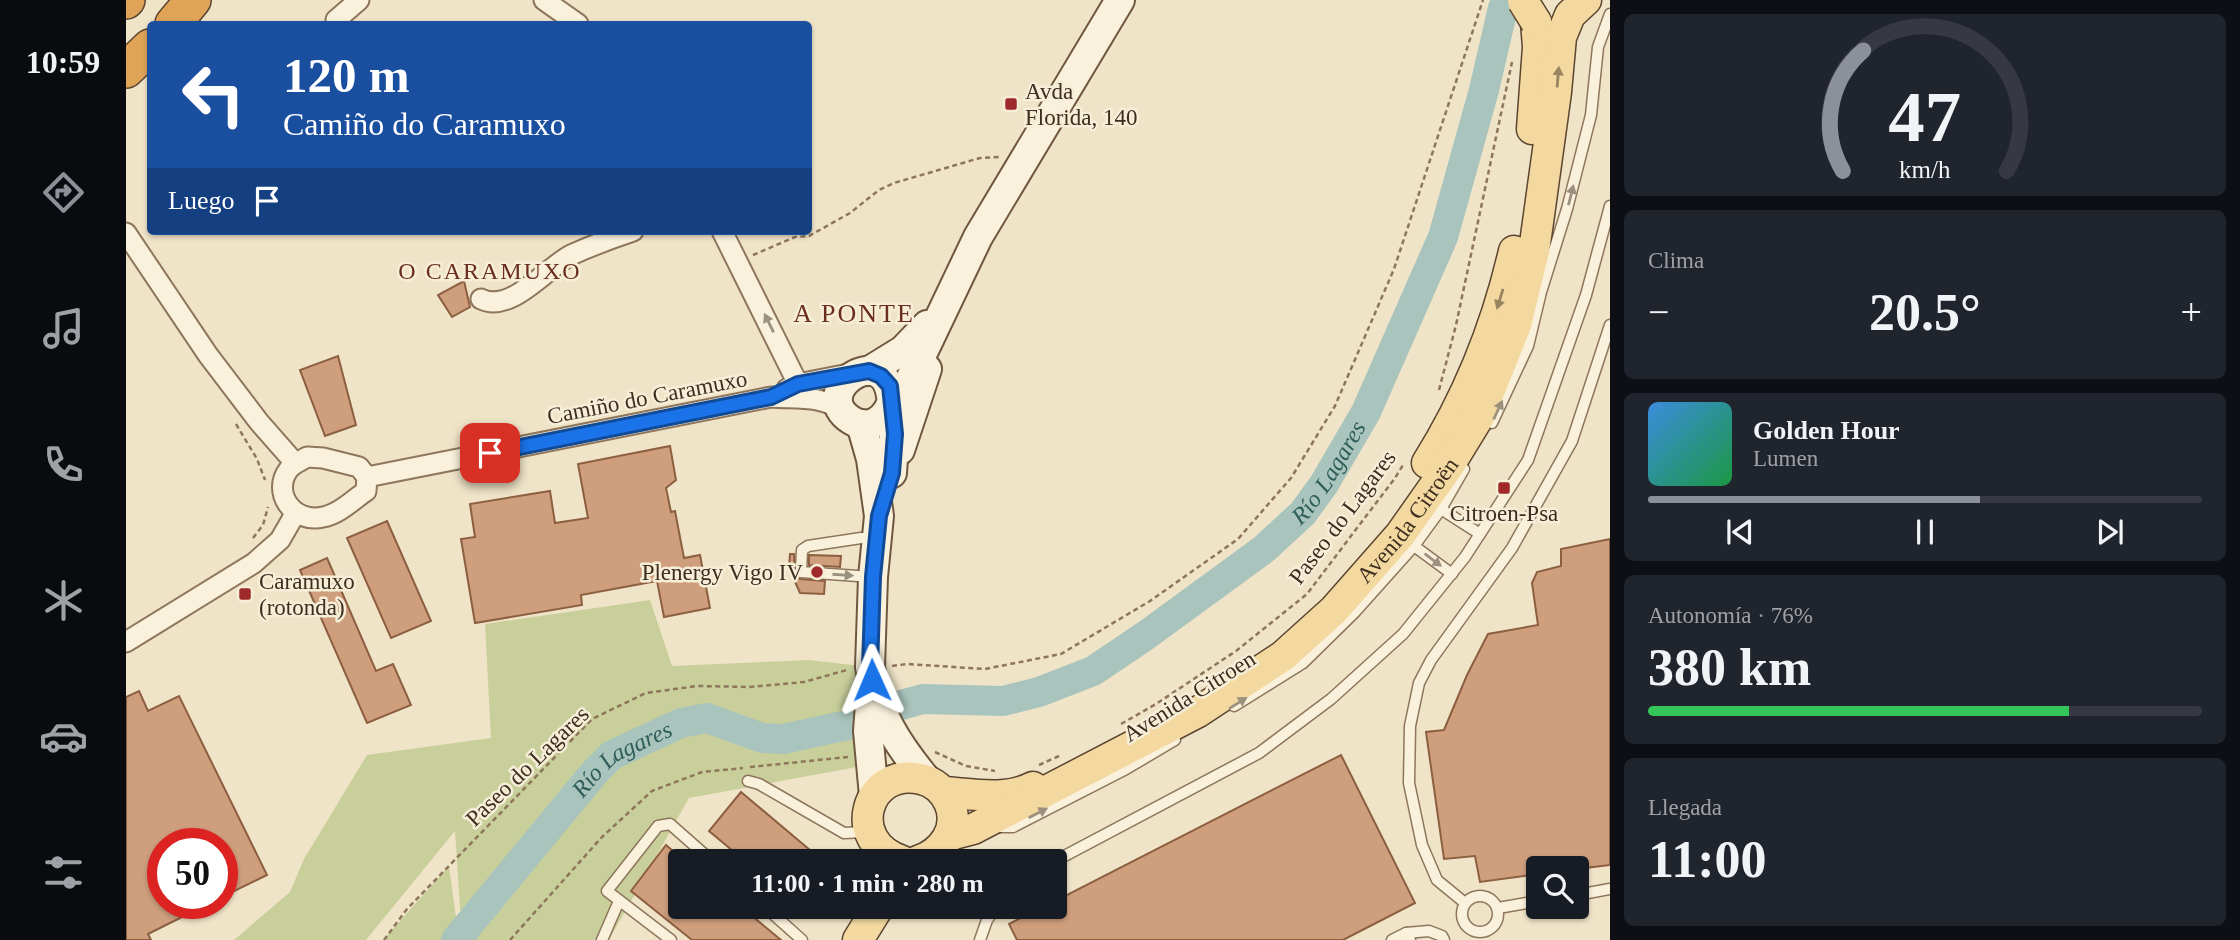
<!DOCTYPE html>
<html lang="es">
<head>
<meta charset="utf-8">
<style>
	:root { --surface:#171b24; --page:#20242c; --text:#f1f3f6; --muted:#9ea1a6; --line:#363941; --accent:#8c9099 }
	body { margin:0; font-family:Georgia,serif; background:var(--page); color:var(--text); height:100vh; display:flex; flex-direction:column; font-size:26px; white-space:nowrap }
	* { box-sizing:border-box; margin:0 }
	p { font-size:23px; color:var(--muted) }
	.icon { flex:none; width:38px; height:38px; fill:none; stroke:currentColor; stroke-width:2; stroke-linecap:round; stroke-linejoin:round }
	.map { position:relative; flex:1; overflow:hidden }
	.panel { display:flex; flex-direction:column; gap:14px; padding:14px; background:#0d0f14; width:630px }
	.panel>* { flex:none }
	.top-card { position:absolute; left:21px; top:21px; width:665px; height:214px; border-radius:7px; box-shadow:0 2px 5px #0004; background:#1a4fa0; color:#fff; overflow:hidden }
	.fabs { position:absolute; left:1400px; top:856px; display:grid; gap:14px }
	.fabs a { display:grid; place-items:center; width:63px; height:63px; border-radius:7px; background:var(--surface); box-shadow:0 2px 5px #0004; font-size:35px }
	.speed { position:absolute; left:21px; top:828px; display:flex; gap:14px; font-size:35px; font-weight:700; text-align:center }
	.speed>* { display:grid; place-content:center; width:91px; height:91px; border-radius:50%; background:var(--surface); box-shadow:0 2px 5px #0004; line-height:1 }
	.speed .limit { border:10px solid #d22; background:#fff; color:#111 }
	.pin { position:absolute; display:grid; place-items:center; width:60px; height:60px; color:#fff; margin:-30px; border-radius:14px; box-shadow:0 4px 10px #0006 }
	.me { position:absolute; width:77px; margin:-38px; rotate:359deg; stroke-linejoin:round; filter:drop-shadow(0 0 5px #0008) }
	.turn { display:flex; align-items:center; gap:24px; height:147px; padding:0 21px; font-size:32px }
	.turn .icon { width:91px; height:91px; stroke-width:2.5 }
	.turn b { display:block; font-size:49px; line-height:60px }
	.then { display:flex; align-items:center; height:66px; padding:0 21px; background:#0003; gap:14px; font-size:26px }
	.big { font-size:52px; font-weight:600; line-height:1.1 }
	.panel .tile { flex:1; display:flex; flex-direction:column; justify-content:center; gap:10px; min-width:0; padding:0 24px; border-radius:10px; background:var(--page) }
	.panel .dial { align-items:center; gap:0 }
	.dial svg { height:182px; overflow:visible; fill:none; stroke:var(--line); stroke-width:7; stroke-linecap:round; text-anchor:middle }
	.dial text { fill:var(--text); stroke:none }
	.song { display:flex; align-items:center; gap:21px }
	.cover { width:84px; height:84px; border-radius:10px; background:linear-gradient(135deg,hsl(210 70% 55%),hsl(140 70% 35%)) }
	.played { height:7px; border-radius:4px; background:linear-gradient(90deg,var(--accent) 60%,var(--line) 60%) }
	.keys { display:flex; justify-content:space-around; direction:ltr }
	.heat { display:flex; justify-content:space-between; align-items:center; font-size:38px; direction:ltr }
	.charge { height:10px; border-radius:5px; background:linear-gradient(90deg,#34c759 76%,var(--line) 0) }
	.trip { position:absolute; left:542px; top:849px; width:399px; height:70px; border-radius:7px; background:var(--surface); box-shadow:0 2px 5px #0004; font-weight:600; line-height:70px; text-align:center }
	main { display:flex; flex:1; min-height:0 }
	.tabs { display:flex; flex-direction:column; width:126px; justify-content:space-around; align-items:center; background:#090b0e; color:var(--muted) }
	.tabs .icon { width:49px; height:49px }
	.tabs .selected { color:var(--accent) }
	.tabs b { font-size:32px; color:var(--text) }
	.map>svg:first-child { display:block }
	.green { fill:#c9cf9b }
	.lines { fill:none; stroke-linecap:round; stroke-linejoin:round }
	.river { stroke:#a9c4bc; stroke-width:30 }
	.building { fill:#cf9f7d; stroke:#8d5f41; stroke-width:2 }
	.lane-casing { stroke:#8d765c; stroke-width:13 }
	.street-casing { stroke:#8d765c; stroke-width:23 }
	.secondary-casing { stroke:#6f573f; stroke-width:32 }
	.primary-casing { stroke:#5b4430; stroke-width:33 }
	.highway-casing { stroke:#5b4430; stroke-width:38 }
	.path { stroke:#8d765c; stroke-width:2.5; stroke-dasharray:5 3.5; stroke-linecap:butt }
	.lane { stroke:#faf1dc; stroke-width:10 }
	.street { stroke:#faf1dc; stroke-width:19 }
	.secondary { stroke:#faf1dc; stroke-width:28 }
	.primary { stroke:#f3d9a0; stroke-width:30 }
	.highway { stroke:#e0a458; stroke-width:35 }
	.primary-bridge-casing { stroke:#5b4430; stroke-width:33; stroke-linecap:butt }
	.primary-bridge { stroke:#f3d9a0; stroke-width:30 }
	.oneway { fill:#988460 }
	.oneway2 { fill:#9c907e }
	.route-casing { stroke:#114b97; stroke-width:18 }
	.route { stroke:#1a73e8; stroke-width:12 }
	.poi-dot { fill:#9e2a2b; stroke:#f7eed8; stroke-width:2.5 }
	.labels { text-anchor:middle; stroke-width:5; stroke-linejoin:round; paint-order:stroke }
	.poi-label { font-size:23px; fill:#3d2e20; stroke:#f7eed8; text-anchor:start }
	.street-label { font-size:23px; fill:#3d2e20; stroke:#f7eed8 }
	.neighbourhood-label { font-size:24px; letter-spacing:2px; fill:#6b2e1e; stroke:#f7eed8 }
	.water-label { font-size:24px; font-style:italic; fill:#2f5d5a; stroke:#f7eed8 }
	.quarter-label { font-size:26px; letter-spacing:2px; fill:#6b2e1e; stroke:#f7eed8 }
</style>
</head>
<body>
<main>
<nav class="tabs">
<b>10:59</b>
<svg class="icon selected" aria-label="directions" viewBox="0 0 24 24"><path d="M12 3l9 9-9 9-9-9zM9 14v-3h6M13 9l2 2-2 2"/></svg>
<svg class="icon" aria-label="music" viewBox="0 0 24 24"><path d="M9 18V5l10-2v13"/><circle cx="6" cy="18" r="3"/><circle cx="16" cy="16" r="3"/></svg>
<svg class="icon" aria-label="phone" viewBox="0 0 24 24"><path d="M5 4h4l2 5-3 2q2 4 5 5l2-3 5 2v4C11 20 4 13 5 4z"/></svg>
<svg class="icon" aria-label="climate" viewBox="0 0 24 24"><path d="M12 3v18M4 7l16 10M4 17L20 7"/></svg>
<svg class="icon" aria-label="car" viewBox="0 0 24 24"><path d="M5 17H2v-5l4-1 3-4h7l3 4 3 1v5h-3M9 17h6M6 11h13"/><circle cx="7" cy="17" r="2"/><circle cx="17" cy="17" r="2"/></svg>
<svg class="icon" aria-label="filters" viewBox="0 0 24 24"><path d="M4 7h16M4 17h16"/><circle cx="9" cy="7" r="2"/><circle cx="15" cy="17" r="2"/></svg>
</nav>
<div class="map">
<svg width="1484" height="940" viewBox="0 0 1484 940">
	<rect width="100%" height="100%" fill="#f0e4c8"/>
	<g class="green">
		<polygon points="524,600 546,666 683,660 744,667 731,767 563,798 483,940 336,940 329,831 240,940 108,940 164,892 178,859 241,755 365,738 359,624"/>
		<polygon points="323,866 333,940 257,940"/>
	</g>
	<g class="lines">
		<g class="river">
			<path id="s1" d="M775,705L797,699L877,701L913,692L967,671L1019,636L1138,549L1177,513L1198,484L1240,412L1317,237L1358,90L1377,8L1383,0"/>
			<path id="s2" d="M330,940L468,773L486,755L555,723L581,718L636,738L657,739L726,724"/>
		</g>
	</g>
	<g class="building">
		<polygon points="338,281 344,307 326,317 312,295"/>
		<polygon points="212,356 230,425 199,436 174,370"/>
		<polygon points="544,446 550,480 540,488 545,512 549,511 558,558 574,555 584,608 538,617 531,581 455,595 456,605 349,623 335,539 349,537 344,504 424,491 429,523 462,518 452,464"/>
		<polygon points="261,521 305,621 265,638 221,538"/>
		<polygon points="1484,539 1484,865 1451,869 1412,868 1412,874 1354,882 1349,856 1318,859 1300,732 1318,730 1341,675 1362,634 1412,625 1406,583 1411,572 1435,566 1435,549"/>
		<polygon points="664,554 668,554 669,576 674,579 699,581 698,594 674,593 663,568"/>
		<polygon points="683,555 715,556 714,567 683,565"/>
		<polygon points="201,558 250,671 267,664 285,705 241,723 174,570"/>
		<polygon points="13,691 22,711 53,696 141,875 96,897 96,844 37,844 37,903 84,903 22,934 25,940 0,940 0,697"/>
		<polygon points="1215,755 1289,903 1217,940 891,940 883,924 918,906 929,906 929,901"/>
		<polygon points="615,792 697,861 619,861 583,831"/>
		<polygon points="540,845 555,858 555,906 614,906 655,940 566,940 505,891"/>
	</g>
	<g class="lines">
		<defs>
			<g id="lane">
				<polyline points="1366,423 1402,346 1415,292 1441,209 1465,115 1472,47 1484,14"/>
				<polyline points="1315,509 1354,534"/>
				<polyline points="1288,546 1326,574"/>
				<polyline points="746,577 675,572 676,550 682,546 735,538 747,538"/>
				<polyline points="1108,706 1177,663 1229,612 1288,546 1315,509 1338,469"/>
				<polyline points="622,781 633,784 718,833 739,832"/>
				<polyline points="872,827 887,827 1000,769 1049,740"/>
				<polyline points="929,861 1133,753 1205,699 1277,634 1339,557 1402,460 1460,295 1484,206"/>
				<polyline points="1451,895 1484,889"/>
				<circle cx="1354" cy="914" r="18"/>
				<polyline points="1339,903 1311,880 1296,845 1283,783 1284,726 1293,683 1305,660 1386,548 1446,441 1484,325"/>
				<polyline points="638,906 676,940"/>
				<polyline points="1372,908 1412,901"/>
				<polyline points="1280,933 1303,931 1316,936 1318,940"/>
				<polyline points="476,940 493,901"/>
				<polyline points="545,940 481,891 532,826 544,824 586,861"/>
				<polyline points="854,940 861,920 871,906"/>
				<polyline points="1266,940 1280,933 1284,940"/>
			</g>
			<g id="street">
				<polyline points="418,0 452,24"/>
				<polyline points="210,24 210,20 233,0"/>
				<polyline points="596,231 672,384"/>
				<polyline points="0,233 82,355 133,422 169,463"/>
				<path d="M355,299C385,314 421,267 445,255C465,246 486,238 507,231"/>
				<polyline points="661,389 672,384 728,373"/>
				<path d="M181,457L197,458L233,467L241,477L240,491C227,500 213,514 197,517C167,524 145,492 163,469C168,463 175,461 181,457Z"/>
				<path d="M241,477L645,397C669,399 697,395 716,411"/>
				<polyline points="0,642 128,563 154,540 169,514"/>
			</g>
			<g id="secondary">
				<polyline points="743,371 777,350 801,325"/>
				<polyline points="766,400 781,386 852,237 994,0"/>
				<path d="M766,400C761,418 744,432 725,420C682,393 757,339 765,396C769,422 768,447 766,473"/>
				<path d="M735,424L745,459L753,516L747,577L744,667C750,712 772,745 800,779"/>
				<polyline points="774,450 801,369"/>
				<polyline points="745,690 742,731 748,796"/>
			</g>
			<g id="primary">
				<polyline points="1406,129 1412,47 1410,22"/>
				<path d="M1301,463C1341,399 1371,325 1388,251"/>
				<path d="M818,792C847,794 880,801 907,787"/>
				<path id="s3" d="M824,835L847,829L1072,712L1157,656L1208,610L1274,535L1324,464L1354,415L1390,325L1408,251L1430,92L1435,37L1444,15L1460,0"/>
				<path d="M776,861C717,841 741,766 795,779C808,782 817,790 823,802C835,829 816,853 792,861"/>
				<polyline points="732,940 753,906"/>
			</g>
			<g id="highway">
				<polyline points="0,1 1,0"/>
				<polyline points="47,24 67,0"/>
				<polyline points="0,70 24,47"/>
			</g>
		</defs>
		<use href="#lane" class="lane-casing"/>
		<use href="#street" class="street-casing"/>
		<use href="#secondary" class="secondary-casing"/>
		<use href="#primary" class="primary-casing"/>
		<use href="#highway" class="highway-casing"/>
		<g class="path">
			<polyline points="627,255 669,237 683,236 724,213 753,190 768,183 854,158 874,157"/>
			<polyline points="1313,390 1330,325 1386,62"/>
			<polyline points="110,424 131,459 139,480"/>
			<polyline points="127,538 137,525 142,507"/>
			<polyline points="766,666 781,664 859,669 935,654 1024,601 1112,539 1165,478 1209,406 1268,269 1357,0"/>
			<polyline points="995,724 1030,704 1110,651 1181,594 1269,478 1277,465"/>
			<polyline points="809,752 840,766 869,771"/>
			<polyline points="913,765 933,756"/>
			<polyline points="624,767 722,757"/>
			<polyline points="258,940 281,909 466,719 520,693 571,686 623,687 678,682 721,670"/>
			<polyline points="384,940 476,837 526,791 576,772 617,768"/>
		</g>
		<use href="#lane" class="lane"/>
		<use href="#street" class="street"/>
		<use href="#secondary" class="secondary"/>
		<use href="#primary" class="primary"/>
		<use href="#highway" class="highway"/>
		<defs>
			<polyline id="primary-bridge" points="1397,1 1410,22"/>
		</defs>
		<use href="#primary-bridge" class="primary-bridge-casing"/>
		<use href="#primary-bridge" class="primary-bridge"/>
	</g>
	<defs><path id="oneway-solid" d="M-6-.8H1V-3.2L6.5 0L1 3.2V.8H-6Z" transform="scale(1.75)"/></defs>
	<g class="oneway">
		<use href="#oneway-solid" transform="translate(1432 77) rotate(-85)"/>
		<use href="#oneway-solid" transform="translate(1374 299) rotate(107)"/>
	</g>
	<g class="oneway2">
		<use href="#oneway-solid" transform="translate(1445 195) rotate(-76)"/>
		<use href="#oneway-solid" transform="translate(643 323) rotate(-116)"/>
		<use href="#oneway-solid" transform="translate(1372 410) rotate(-65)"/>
		<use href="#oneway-solid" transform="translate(1307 560) rotate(37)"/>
		<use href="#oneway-solid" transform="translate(717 575) rotate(4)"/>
		<use href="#oneway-solid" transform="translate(1112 703) rotate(-32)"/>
		<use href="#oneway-solid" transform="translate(912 813) rotate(-27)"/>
	</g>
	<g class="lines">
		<defs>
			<polyline id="route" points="364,453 645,397 672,384 743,371 755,376 764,386 769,434 766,473 753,516 747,577 744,667 746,680"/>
		</defs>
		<use href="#route" class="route-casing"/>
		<use href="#route" class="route"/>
	</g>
	<g class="poi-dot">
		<rect x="878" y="97" width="14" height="14" rx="3.5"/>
		<rect x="1371" y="481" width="14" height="14" rx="3.5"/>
		<circle cx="691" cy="572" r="7"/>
		<rect x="112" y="587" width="14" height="14" rx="3.5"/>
	</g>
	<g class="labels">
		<g class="poi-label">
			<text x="899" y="99">Avda<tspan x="899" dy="26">Florida, 140</tspan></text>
			<text x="1378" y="521" text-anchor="middle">Citroen-Psa</text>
			<text x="677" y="580" text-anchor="end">Plenergy Vigo IV</text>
			<text x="133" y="589">Caramuxo<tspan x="133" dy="26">(rotonda)</tspan></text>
		</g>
		<g class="street-label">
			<text transform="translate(521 397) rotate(-11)" y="8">Camiño do Caramuxo</text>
			<text transform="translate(1216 517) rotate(-53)" y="8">Paseo do Lagares</text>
			<text dy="8" stroke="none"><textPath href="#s3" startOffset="564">Avenida Citroën</textPath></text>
			<text transform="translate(1063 696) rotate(-32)" y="8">Avenida Citroen</text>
			<text transform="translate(401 766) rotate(-44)" y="8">Paseo do Lagares</text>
		</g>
		<g class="neighbourhood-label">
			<text x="364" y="279">O CARAMUXO</text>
		</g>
		<g class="water-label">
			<text dy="8" stroke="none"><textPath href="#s1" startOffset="509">Río Lagares</textPath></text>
			<text dy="8" stroke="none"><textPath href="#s2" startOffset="248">Río Lagares</textPath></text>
		</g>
		<g class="quarter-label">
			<text x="728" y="322">A PONTE</text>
		</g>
	</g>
</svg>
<div class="fabs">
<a><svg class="icon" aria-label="search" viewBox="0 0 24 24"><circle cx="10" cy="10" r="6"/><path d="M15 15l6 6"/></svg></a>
</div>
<div class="speed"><div class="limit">50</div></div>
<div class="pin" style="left:364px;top:453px;background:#d93025"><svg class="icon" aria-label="arrive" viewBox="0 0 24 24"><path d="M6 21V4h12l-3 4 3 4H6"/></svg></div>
<svg class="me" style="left:746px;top:680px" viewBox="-20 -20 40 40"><path d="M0-17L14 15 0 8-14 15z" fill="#1a73e8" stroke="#fff" stroke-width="4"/></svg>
<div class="trip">11:00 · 1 min · 280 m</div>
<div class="top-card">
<div class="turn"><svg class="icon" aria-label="left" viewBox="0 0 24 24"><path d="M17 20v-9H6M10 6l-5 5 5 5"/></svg><div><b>120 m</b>Camiño do Caramuxo</div></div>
<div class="then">Luego<svg class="icon" aria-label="arrive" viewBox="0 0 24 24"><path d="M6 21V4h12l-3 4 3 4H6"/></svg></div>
</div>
</div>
<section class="panel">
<div class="tile dial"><svg viewBox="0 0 100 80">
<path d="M14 69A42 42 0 1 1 86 69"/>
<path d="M14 69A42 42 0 0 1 23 16" stroke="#8c9099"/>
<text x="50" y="56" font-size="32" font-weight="700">47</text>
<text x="50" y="72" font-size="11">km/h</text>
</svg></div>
<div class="tile"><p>Clima</p>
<div class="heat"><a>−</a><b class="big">20.5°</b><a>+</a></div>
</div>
<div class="tile">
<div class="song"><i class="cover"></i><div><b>Golden Hour</b><p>Lumen</p></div></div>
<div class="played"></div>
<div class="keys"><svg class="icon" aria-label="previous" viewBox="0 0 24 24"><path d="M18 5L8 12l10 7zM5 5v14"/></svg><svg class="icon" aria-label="pause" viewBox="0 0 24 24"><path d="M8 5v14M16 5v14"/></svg><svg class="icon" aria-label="next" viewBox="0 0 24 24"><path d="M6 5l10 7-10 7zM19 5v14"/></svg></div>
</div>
<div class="tile"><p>Autonomía · 76%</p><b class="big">380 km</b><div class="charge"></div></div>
<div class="tile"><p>Llegada</p><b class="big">11:00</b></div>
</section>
</main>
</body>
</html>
